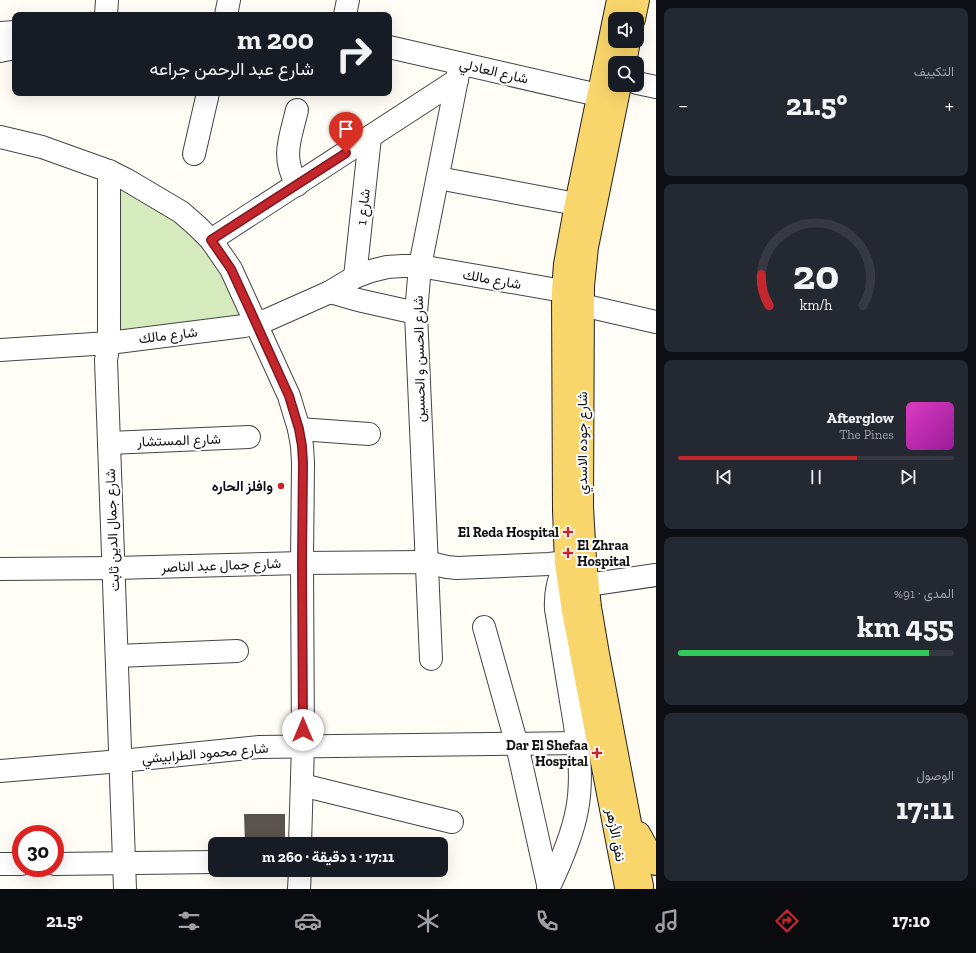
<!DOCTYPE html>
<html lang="ar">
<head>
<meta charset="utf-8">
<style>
	:root { --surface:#171b24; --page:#242831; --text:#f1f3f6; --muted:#9ea1a6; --line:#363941; --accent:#c4262e }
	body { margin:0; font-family:"Zilla Slab",Vazirmatn,serif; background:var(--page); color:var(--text); direction:rtl; height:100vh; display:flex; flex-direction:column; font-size:15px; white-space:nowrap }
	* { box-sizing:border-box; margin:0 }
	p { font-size:13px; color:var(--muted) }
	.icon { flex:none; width:22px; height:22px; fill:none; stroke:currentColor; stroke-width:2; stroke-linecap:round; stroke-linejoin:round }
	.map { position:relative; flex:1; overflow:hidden; direction:ltr }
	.details { display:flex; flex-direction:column; gap:8px; padding:8px; background:#0d0f14; width:320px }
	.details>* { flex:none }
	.guide { position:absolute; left:12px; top:12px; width:380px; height:84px; border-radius:8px; box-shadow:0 4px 16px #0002; direction:rtl; background:#171b24; color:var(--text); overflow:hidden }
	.controls { position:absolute; left:608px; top:12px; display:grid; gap:8px }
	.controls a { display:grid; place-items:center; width:36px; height:36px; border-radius:8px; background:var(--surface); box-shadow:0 4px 16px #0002; font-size:20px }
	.speed { position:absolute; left:12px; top:825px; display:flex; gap:8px; font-size:20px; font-weight:700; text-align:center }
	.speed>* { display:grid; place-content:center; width:52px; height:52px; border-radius:50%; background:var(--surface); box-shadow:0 4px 16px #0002; line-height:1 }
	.speed .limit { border:6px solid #d22; background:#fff; color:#111 }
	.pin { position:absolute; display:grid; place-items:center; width:34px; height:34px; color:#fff; margin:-41px -17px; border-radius:50% 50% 50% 0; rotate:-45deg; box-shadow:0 0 4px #0007 }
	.pin .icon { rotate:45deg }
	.me { position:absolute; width:44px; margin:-22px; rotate:0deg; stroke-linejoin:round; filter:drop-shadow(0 0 3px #0008) }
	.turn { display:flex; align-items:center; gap:14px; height:84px; padding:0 12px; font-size:18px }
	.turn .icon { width:52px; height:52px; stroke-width:2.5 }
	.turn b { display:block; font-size:28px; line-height:34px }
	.big { font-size:30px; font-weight:800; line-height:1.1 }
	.details .widget { flex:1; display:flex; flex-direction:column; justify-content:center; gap:6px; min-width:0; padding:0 14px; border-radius:8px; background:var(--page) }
	.details .dial { align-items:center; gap:0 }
	.dial svg { height:104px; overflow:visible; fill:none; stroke:var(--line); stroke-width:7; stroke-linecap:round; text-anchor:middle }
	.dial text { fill:var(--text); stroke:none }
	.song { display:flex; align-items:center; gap:12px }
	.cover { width:48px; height:48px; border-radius:6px; background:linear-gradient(135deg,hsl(310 70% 55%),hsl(300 70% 35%)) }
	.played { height:4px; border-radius:2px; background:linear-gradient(90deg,var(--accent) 65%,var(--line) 65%) }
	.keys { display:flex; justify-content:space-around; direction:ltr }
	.heat { display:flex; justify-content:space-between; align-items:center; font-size:22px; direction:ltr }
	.charge { height:6px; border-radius:3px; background:linear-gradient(90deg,#34c759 91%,var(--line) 0) }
	.trip { position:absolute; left:208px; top:837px; width:240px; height:40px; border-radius:8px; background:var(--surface); box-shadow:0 4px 16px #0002; font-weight:800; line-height:40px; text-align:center; direction:rtl }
	.dock { display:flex; height:64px; justify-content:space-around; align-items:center; background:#090b0e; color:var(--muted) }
	.dock .icon { width:28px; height:28px }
	.dock .active { color:var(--accent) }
	.dock b { font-size:18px; color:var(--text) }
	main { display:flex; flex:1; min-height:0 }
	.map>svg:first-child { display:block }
	.green { fill:#d5ebbd }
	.building { fill:#5a524d }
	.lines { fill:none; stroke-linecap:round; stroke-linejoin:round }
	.minor-casing { stroke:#444; stroke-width:24 }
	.major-casing { stroke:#222; stroke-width:24 }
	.minor { stroke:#fff; stroke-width:22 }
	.major { stroke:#f9d66b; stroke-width:22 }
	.route-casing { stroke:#7f191e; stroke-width:10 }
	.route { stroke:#c4262e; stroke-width:7 }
	.poi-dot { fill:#c4262e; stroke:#fff; stroke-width:1.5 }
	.labels { text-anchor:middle; stroke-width:4; stroke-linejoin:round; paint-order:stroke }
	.street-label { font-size:14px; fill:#111; stroke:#fff }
	.poi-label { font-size:14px; font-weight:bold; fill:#111; stroke:#fff; text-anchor:end }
</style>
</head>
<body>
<main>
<section class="details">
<div class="widget"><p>التكييف</p>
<div class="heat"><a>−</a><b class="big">21.5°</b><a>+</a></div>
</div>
<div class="widget dial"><svg viewBox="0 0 100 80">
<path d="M14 69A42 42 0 1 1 86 69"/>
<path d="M14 69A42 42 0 0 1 8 45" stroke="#c4262e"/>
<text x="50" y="56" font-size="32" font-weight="700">20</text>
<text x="50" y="72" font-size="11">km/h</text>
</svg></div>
<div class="widget">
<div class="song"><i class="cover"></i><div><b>Afterglow</b><p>The Pines</p></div></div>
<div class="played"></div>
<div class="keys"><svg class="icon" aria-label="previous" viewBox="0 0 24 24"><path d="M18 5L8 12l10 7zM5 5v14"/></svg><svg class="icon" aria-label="pause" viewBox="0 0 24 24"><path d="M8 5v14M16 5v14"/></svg><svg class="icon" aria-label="next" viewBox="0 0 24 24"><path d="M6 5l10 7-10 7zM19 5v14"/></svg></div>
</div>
<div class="widget"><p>المدى · 91%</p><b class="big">455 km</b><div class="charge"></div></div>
<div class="widget"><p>الوصول</p><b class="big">17:11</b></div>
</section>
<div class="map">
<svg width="656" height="889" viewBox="0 0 656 889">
	<rect width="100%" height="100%" fill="#fffdf5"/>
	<polygon class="green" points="110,173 180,215 255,322 110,342"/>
	<polygon class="building" points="244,814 285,814 285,844 245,844"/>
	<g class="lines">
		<defs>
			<g id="minor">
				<polyline points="106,15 107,0"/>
				<polyline points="226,15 229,0"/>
				<polyline points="345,15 348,0"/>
				<polyline points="0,33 15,32"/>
				<polyline points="389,47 598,95"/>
				<polyline points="0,51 15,48"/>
				<polyline points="637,83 656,87"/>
				<polyline points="0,137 42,147 109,171 127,180 181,212 197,226 211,240 231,269 289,396 299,429 302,446 303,463 302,563 303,745 300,844"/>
				<polyline points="194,154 208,93"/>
				<polyline points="109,171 109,343 106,360 125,889"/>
				<polyline points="438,178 576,204"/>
				<path d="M297,185C281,156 290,140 297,110"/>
				<polyline points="211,240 457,80"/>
				<polyline points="355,277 370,137"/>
				<polyline points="330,292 358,300 416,313"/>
				<polyline points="582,305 656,322"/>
				<polyline points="0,350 109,343 244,326 267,320 330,292 355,277 371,271 387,267 403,266 420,266 563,291"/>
				<polyline points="299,429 369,434"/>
				<polyline points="109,443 249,437"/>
				<polyline points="0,569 114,568 302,563 426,562 447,567 457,568 549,564 585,560"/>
				<polyline points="587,585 656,575"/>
				<polyline points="484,627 517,745 549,889"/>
				<polyline points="117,656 237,651"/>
				<polyline points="431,659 416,313 420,266 460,64"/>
				<polyline points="0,771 121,761 259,747 578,743"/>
				<polyline points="302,785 452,822"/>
				<polyline points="0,864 21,864"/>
				<polyline points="55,864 215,862"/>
				<polyline points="299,889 300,870"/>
				<path d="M548,889C560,864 572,837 577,810C584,773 577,737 571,701C566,670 561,639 556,609C555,591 559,578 566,563"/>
			</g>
			<g id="major">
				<polyline points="618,0 576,204 565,264 563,291 564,510 566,563 573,611 626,887"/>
				<polyline points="634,19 638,0"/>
				<polyline points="625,63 629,41"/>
				<polyline points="620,85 587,247 583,286 582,507 585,560 590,607 598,654 642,886"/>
				<polyline points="639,833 656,864"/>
			</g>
		</defs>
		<use href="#minor" class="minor-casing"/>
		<use href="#major" class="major-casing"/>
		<use href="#minor" class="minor"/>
		<use href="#major" class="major"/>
	</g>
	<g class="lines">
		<defs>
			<polyline id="route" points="303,730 302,562 303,463 302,446 299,429 289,396 250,310 231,269 211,240 346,153"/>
		</defs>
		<use href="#route" class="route-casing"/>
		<use href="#route" class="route"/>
	</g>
	<g class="poi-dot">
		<circle cx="281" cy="486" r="4"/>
		<path d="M566 526h4v4h4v4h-4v4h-4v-4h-4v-4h4z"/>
		<path d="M566 547h4v4h4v4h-4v4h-4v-4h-4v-4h4z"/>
		<path d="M595 747h4v4h4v4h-4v4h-4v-4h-4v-4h4z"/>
	</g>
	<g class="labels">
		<g class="street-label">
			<text transform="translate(494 71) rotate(13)" y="5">شارع العادلي</text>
			<text transform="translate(363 207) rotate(-84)" y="5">شارع 1</text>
			<text transform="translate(492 279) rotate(10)" y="5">شارع مالك</text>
			<text transform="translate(168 335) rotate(-7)" y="5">شارع مالك</text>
			<text transform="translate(419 359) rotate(-91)" y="5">شارع الحسن و الحسين</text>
			<text transform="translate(179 440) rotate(-2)" y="5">شارع المستشار</text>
			<text transform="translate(582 443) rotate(-90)" y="5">شارع جوده الاسدي</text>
			<text transform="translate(112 530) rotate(-92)" y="5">شارع جمال الدين ثابت</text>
			<text transform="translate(221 565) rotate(-2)" y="5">شارع جمال عبد الناصر</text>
			<text transform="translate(205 753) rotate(-5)" y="5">شارع محمود الطرابيشي</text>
			<text transform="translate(616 835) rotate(79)" y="5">نفق الأزهر</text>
		</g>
		<g class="poi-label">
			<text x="273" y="491">وافلز الحاره</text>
			<text x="559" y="537">El Reda Hospital</text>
			<text x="577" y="550" text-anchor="start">El Zhraa<tspan x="577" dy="16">Hospital</tspan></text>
			<text x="588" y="750">Dar El Shefaa<tspan x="588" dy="16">Hospital</tspan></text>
		</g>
	</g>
</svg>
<div class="controls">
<a><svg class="icon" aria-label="sound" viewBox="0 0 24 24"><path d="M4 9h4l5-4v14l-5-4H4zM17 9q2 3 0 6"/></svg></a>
<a><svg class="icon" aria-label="search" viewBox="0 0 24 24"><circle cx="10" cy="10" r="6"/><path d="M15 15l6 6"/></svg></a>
</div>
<div class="speed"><div class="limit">30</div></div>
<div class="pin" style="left:346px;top:153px;background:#d93025"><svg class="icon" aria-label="arrive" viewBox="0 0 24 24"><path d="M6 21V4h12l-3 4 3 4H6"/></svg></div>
<svg class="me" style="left:303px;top:730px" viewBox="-20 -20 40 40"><circle r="19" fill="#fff"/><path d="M0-13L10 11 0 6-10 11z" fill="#c4262e"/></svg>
<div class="trip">17:11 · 1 دقيقة · 260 m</div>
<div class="guide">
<div class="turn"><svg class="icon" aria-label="right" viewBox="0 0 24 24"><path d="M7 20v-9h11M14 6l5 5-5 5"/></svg><div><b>200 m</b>شارع عبد الرحمن جراعه</div></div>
</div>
</div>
</main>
<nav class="dock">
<b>17:10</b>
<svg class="icon active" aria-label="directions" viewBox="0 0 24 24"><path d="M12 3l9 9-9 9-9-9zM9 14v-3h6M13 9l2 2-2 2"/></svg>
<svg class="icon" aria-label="music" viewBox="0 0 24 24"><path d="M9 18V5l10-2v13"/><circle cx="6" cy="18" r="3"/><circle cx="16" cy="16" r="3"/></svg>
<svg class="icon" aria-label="phone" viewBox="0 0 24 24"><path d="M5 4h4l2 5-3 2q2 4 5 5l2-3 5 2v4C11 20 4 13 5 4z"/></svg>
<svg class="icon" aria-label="climate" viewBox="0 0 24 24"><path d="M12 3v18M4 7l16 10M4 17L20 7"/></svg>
<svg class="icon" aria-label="car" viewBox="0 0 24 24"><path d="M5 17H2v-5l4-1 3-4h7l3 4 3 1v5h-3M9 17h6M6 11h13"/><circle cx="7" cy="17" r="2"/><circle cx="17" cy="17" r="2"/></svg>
<svg class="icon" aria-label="filters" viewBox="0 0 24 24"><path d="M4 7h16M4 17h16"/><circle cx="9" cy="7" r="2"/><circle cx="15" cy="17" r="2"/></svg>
<b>21.5°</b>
</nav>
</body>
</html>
